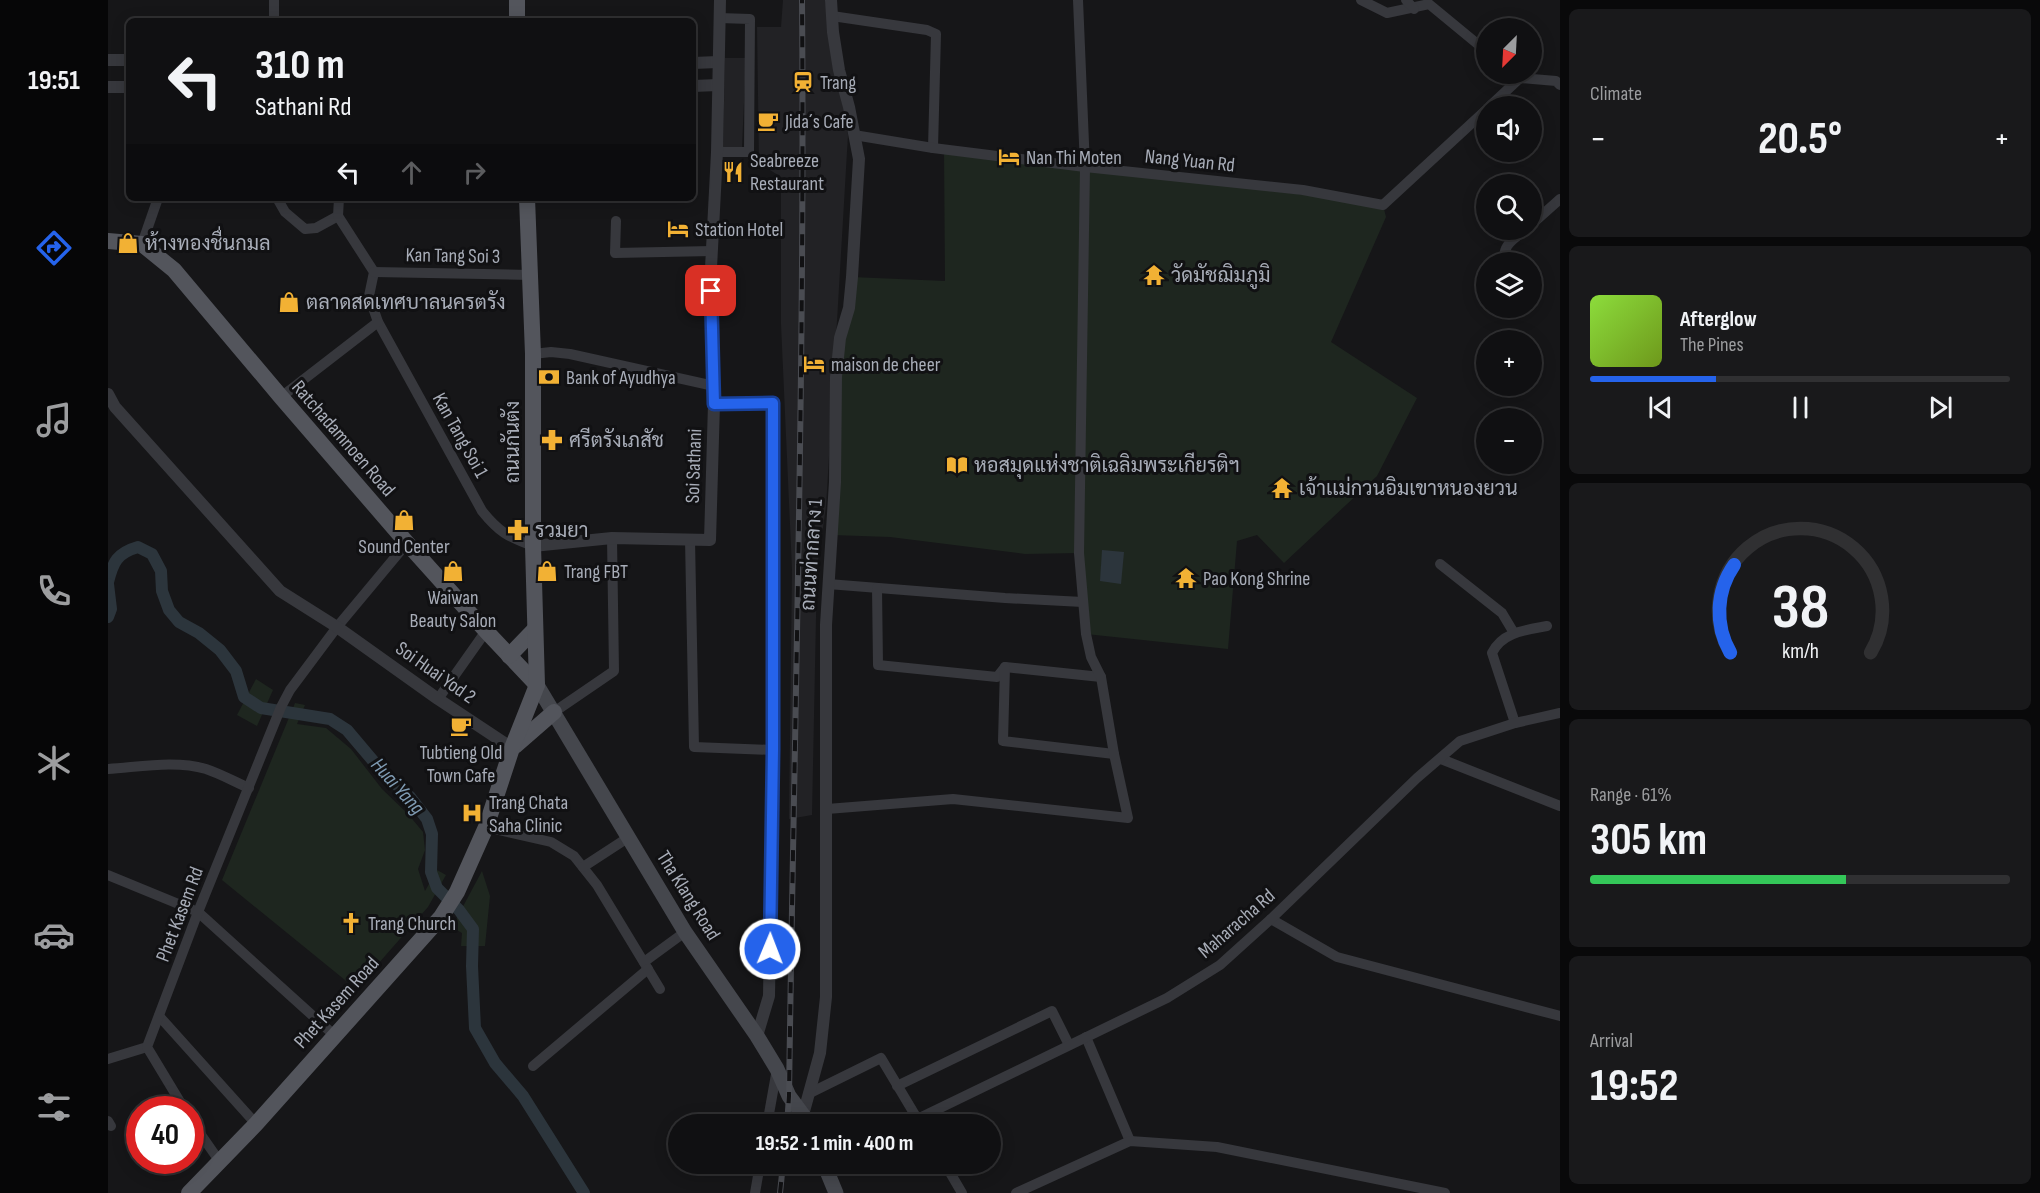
<!DOCTYPE html>
<html lang="en">
<head>
<meta charset="utf-8">
<style>
	:root { --surface:#101012; --page:#19191b; --text:#f1f3f6; --muted:#9c9d9f; --line:#303032; --accent:#2563eb }
	body { margin:0; font-family:"Sofia Sans Condensed",Sarabun,sans-serif; background:var(--page); color:var(--text); height:100vh; display:flex; flex-direction:column; font-size:22px; white-space:nowrap }
	* { box-sizing:border-box; margin:0 }
	p { font-size:20px; color:var(--muted) }
	.icon { flex:none; width:33px; height:33px; fill:none; stroke:currentColor; stroke-width:2; stroke-linecap:round; stroke-linejoin:round }
	.map { position:relative; flex:1; overflow:hidden }
	.details { display:flex; flex-direction:column; gap:9px; padding:9px; background:#09090a; width:480px }
	.details>* { flex:none }
	.banner { position:absolute; left:18px; top:18px; width:570px; height:183px; border-radius:9px; box-shadow:0 3px 15px #0003,0 0 0 2px var(--line); background:#101012; color:var(--text); overflow:hidden }
	.needle { width:39px; rotate:204deg }
	.controls { position:absolute; left:1368px; top:18px; display:grid; gap:12px }
	.controls a { display:grid; place-items:center; width:66px; height:66px; border-radius:50%; background:var(--surface); box-shadow:0 3px 15px #0003,0 0 0 2px var(--line); font-size:30px }
	.speed { position:absolute; left:18px; top:1096px; display:flex; gap:12px; font-size:30px; font-weight:700; text-align:center }
	.speed>* { display:grid; place-content:center; width:78px; height:78px; border-radius:50%; background:var(--surface); box-shadow:0 3px 15px #0003,0 0 0 2px var(--line); line-height:1 }
	.speed .limit { border:9px solid #d22; background:#fff; color:#111 }
	.pin { position:absolute; display:grid; place-items:center; width:51px; height:51px; color:#fff; margin:-26px; border-radius:12px; box-shadow:0 3px 9px #0006 }
	.me { position:absolute; width:66px; margin:-33px; rotate:1deg; stroke-linejoin:round; filter:drop-shadow(0 0 4px #0008) }
	.turn { display:flex; align-items:center; gap:21px; height:126px; padding:0 30px; font-size:27px }
	.turn .icon { width:78px; height:78px; stroke-width:2.5 }
	.turn b { display:block; font-size:42px; line-height:51px }
	.lanes { display:flex; align-items:center; height:57px; padding:0 30px; background:#0003; justify-content:center; gap:30px; direction:ltr }
	.lanes .off { opacity:.35 }
	.big { font-size:45px; font-weight:700; line-height:1.1 }
	.details .tile { flex:1; display:flex; flex-direction:column; justify-content:center; gap:9px; min-width:0; padding:0 21px; border-radius:9px; background:var(--page) }
	.details .dial { align-items:center; gap:0 }
	.dial svg { height:156px; overflow:visible; fill:none; stroke:var(--line); stroke-width:7; stroke-linecap:round; text-anchor:middle }
	.dial text { fill:var(--text); stroke:none }
	.song { display:flex; align-items:center; gap:18px }
	.cover { width:72px; height:72px; border-radius:9px; background:linear-gradient(135deg,hsl(90 70% 55%),hsl(80 70% 35%)) }
	.played { height:6px; border-radius:3px; background:linear-gradient(90deg,var(--accent) 30%,var(--line) 30%) }
	.keys { display:flex; justify-content:space-around; direction:ltr }
	.heat { display:flex; justify-content:space-between; align-items:center; font-size:33px; direction:ltr }
	.charge { height:9px; border-radius:4px; background:linear-gradient(90deg,#34c759 61%,var(--line) 0) }
	.trip { position:absolute; left:560px; top:1114px; width:333px; height:60px; border-radius:30px; background:var(--surface); box-shadow:0 3px 15px #0003,0 0 0 2px var(--line); font-weight:700; line-height:60px; text-align:center }
	main { display:flex; flex:1; min-height:0 }
	.tab-bar { display:flex; flex-direction:column; width:108px; justify-content:space-around; align-items:center; background:#060607; color:var(--muted) }
	.tab-bar .icon { width:42px; height:42px }
	.tab-bar .on { color:var(--accent) }
	.tab-bar b { font-size:27px; color:var(--text) }
	.map>svg:first-child { display:block }
	.built { fill:#222225 }
	.green { fill:#1e261f }
	.water { fill:#2c353c }
	.lines { fill:none; stroke-linecap:round; stroke-linejoin:round }
	.canal { stroke:#2c353c; stroke-width:12 }
	.minor { stroke:#37383d; stroke-width:10 }
	.tertiary { stroke:#37383d; stroke-width:12 }
	.secondary { stroke:#45474d; stroke-width:15 }
	.primary { stroke:#53555c; stroke-width:16 }
	.rail-casing { stroke:#4a4c52; stroke-width:6 }
	.rail { stroke:#111113; stroke-width:4; stroke-dasharray:11; stroke-linecap:butt }
	.route-casing { stroke:#184099; stroke-width:15 }
	.route { stroke:#2563eb; stroke-width:10 }
	.labels { text-anchor:middle; stroke-width:6; stroke-linejoin:round; paint-order:stroke }
	.poi-label { font-size:20px; fill:#a8adb8; stroke:#111113; text-anchor:start }
	.street-label { font-size:20px; fill:#a8adb8; stroke:#111113 }
	.water-label { font-size:21px; font-style:italic; fill:#7f9bb3; stroke:#111113 }
</style>
</head>
<body>
<main>
<nav class="tab-bar">
<b>19:51</b>
<svg class="icon on" aria-label="directions" viewBox="0 0 24 24"><path d="M12 3l9 9-9 9-9-9zM9 14v-3h6M13 9l2 2-2 2"/></svg>
<svg class="icon" aria-label="music" viewBox="0 0 24 24"><path d="M9 18V5l10-2v13"/><circle cx="6" cy="18" r="3"/><circle cx="16" cy="16" r="3"/></svg>
<svg class="icon" aria-label="phone" viewBox="0 0 24 24"><path d="M5 4h4l2 5-3 2q2 4 5 5l2-3 5 2v4C11 20 4 13 5 4z"/></svg>
<svg class="icon" aria-label="climate" viewBox="0 0 24 24"><path d="M12 3v18M4 7l16 10M4 17L20 7"/></svg>
<svg class="icon" aria-label="car" viewBox="0 0 24 24"><path d="M5 17H2v-5l4-1 3-4h7l3 4 3 1v5h-3M9 17h6M6 11h13"/><circle cx="7" cy="17" r="2"/><circle cx="17" cy="17" r="2"/></svg>
<svg class="icon" aria-label="filters" viewBox="0 0 24 24"><path d="M4 7h16M4 17h16"/><circle cx="9" cy="7" r="2"/><circle cx="15" cy="17" r="2"/></svg>
</nav>
<div class="map">
<svg width="1452" height="1193" viewBox="0 0 1452 1193">
	<rect width="100%" height="100%" fill="#161618"/>
	<g class="built">
		<polygon points="675,0 717,0 740,135 718,507 709,568 704,815 681,819 684,569 673,324 673,177 651,163 649,27 673,27"/>
		<polygon points="617,58 638,58 634,147 615,147"/>
	</g>
	<g class="green">
		<polygon points="836,149 1275,205 1278,217 1223,342 1309,398 1269,476 1176,563 1149,535 1129,541 1120,649 978,634 971,553 917,554 782,537 724,535 728,380 744,277 837,281"/>
		<polygon points="148,679 165,690 149,726 129,715"/>
		<polygon points="187,703 197,705 189,724 218,728 243,749 274,789 300,814 315,832 317,850 310,869 317,891 329,870 338,875 320,907 248,989 114,880"/>
		<polygon points="374,871 382,896 377,946 353,946 354,933 344,927"/>
	</g>
	<polygon class="water" points="994,550 1016,552 1013,584 992,581"/>
	<g class="lines">
		<g class="canal">
			<path d="M0,582C5,562 9,553 30,547L44,554L53,571L54,591L61,610L71,622L91,633L112,650L128,671L136,697L153,708L222,719L239,730L272,769L302,797L319,819L324,834L323,872L329,888L351,910L365,929L364,966L367,1028L387,1063L415,1096L476,1193"/>
			<polyline points="0,584 3,609 0,617"/>
		</g>
		<g class="minor">
			<polyline points="166,0 166,21"/>
			<polyline points="1253,0 1279,13 1321,4 1378,51"/>
			<polyline points="1298,0 1306,9"/>
			<polyline points="724,16 819,30 828,34 825,148"/>
			<polyline points="1382,106 1412,78 1448,81 1452,85"/>
			<polyline points="746,135 825,148 977,167 1195,190 1275,205 1378,110"/>
			<polyline points="609,152 641,152 642,19 611,18"/>
			<polyline points="169,198 177,212 197,229 208,228 230,216"/>
			<path d="M231,198L230,216L266,272L261,296L270,322L374,511C391,532 400,537 425,546"/>
			<polyline points="508,221 507,253 604,251"/>
			<polyline points="1424,224 1452,199"/>
			<polyline points="34,244 50,198"/>
			<path d="M1398,262C1392,246 1406,239 1417,230"/>
			<polyline points="266,272 423,275"/>
			<polyline points="425,354 443,352 462,354 606,386"/>
			<polyline points="173,397 270,322"/>
			<polyline points="582,539 586,747 665,750"/>
			<polyline points="1332,564 1394,613 1406,633"/>
			<polyline points="720,584 897,598 975,602"/>
			<polyline points="769,588 770,665 889,677 897,667 993,677"/>
			<polyline points="897,667 895,741 1006,754"/>
			<polyline points="330,699 378,631"/>
			<polyline points="446,712 506,671 504,538"/>
			<path d="M1407,723L1384,653C1394,632 1418,630 1439,626"/>
			<polyline points="1333,759 1452,806"/>
			<path d="M0,769C32,767 67,760 98,769C113,774 127,782 141,788"/>
			<polyline points="719,809 845,799 1020,818 1006,754 993,677 983,657 978,634 971,553 977,167 970,0"/>
			<polyline points="378,827 443,842 466,856 489,885 552,989"/>
			<polyline points="475,867 521,837"/>
			<polyline points="0,875 90,912 226,1035"/>
			<polyline points="1163,919 1229,957 1452,1016"/>
			<polyline points="536,962 577,932"/>
			<polyline points="51,1016 148,1124"/>
			<polyline points="978,1037 1022,1141"/>
			<polyline points="0,1059 39,1047"/>
			<polyline points="425,1066 540,969"/>
			<polyline points="789,1086 944,1011 961,1045"/>
			<polyline points="700,1094 773,1058 813,1125"/>
			<polyline points="77,1110 39,1047 90,912 173,707 182,690 229,627 299,543"/>
			<polyline points="82,1119 112,1162"/>
			<polyline points="0,1121 3,1126"/>
			<polyline points="659,1125 669,1069"/>
			<polyline points="797,1125 1059,998 1112,965 1163,919 1309,778 1352,741 1407,723 1452,713"/>
			<polyline points="837,1164 854,1193"/>
			<polyline points="647,1193 652,1164"/>
			<polyline points="908,1193 1022,1141 1109,1147 1337,1193"/>
		</g>
		<g class="tertiary">
			<polyline points="0,60 21,60"/>
			<polyline points="585,63 610,62"/>
			<polyline points="585,86 610,85"/>
			<polyline points="0,87 21,87"/>
			<polyline points="0,394 7,407 172,591 229,627 330,699 404,748"/>
			<polyline points="606,404 665,403 665,750 661,996 649,1036"/>
			<polyline points="425,546 504,538 602,540 606,404 603,268 609,152 612,0"/>
			<polyline points="695,1115 712,1053 718,997 718,625 727,482 728,377 732,338 741,308 744,277 751,159 741,107 731,70 725,32 723,0"/>
		</g>
		<g class="secondary">
			<polyline points="429,685 577,932 649,1036 669,1069 681,1096 695,1115 699,1125"/>
			<polyline points="716,1164 728,1193"/>
		</g>
		<g class="primary">
			<polyline points="409,0 409,21"/>
			<polyline points="0,241 34,244 66,270 173,397 299,543 378,631 429,685"/>
			<polyline points="401,656 427,629"/>
			<polyline points="407,746 446,712"/>
			<polyline points="81,1193 148,1124 333,917 349,892 378,827 404,748 429,685 425,546 425,354 419,198"/>
		</g>
		<defs>
			<g id="rail">
				<path d="M679,1125L681,1096C686,731 697,365 694,0"/>
				<polyline points="672,1193 675,1164"/>
			</g>
		</defs>
		<use href="#rail" class="rail-casing"/>
		<use href="#rail" class="rail"/>
	</g>
	<g class="lines">
		<defs>
			<polyline id="route" points="603,291 606,404 665,403 665,750 662,949"/>
		</defs>
		<use href="#route" class="route-casing"/>
		<use href="#route" class="route"/>
	</g>
	<defs>
		<symbol id="station-bare" viewBox="-9 -9 18 18"><path d="M-3-6H3Q5-6 5-4V2Q5 4 3 4L4.5 6H3L1.5 4h-3L-3 6H-4.5L-3 4Q-5 4-5 2V-4Q-5-6-3-6ZM-3.5-4v3h7v-3ZM-3.5 1v1.5H-2V1ZM2 1v1.5H3.5V1Z" fill="#f2b134" stroke="#111113" stroke-width="2.5" paint-order="stroke"/></symbol>
		<symbol id="cafe-bare" viewBox="-9 -9 18 18"><path d="M-5.5-4.5H6V0H3Q3 3.5 0 3.5H-2.5Q-5.5 3.5-5.5 0ZM3-3.2v2h1.7v-2ZM-6 4.5H4V6H-6Z" fill="#f2b134" stroke="#111113" stroke-width="2.5" paint-order="stroke"/></symbol>
		<symbol id="hotel-bare" viewBox="-9 -9 18 18"><path d="M-6-4.5h1.5V1H6V5H4.5V3h-9V5H-6ZM-4 0a1.8 1.8 0 1 1 3.6 0ZM.5 0V-2.5h3Q6-2.5 6 0Z" fill="#f2b134" stroke="#111113" stroke-width="2.5" paint-order="stroke"/></symbol>
		<symbol id="restaurant-bare" viewBox="-9 -9 18 18"><path d="M-5-6h1v4h1v-4h1v4h1v-4h1v5L-1.5 .5V6h-2V.5L-5-1ZM5-6V6H3V1.5H1.5Q1.5-4 5-6Z" fill="#f2b134" stroke="#111113" stroke-width="2.5" paint-order="stroke"/></symbol>
		<symbol id="shop-bare" viewBox="-9 -9 18 18"><path d="M-5-2.5h2.3a2.7 3.5 0 0 1 5.4 0H5L5.5 6h-11ZM-1.5-2.5h3a1.5 2.3 0 0 0-3 0Z" fill="#f2b134" stroke="#111113" stroke-width="2.5" paint-order="stroke"/></symbol>
		<symbol id="temple-bare" viewBox="-9 -9 18 18"><path d="M0-6L5-2H3V0L6.5 2.5H4V6H1.5V3h-3V6H-4V2.5H-6.5L-3 0V-2H-5Z" fill="#f2b134" stroke="#111113" stroke-width="2.5" paint-order="stroke"/></symbol>
		<symbol id="bank-bare" viewBox="-9 -9 18 18"><path d="M-6-4H6V4H-6ZM0-2.3a2.3 2.3 0 1 0 0 4.6a2.3 2.3 0 1 0 0-4.6Z" fill="#f2b134" stroke="#111113" stroke-width="2.5" paint-order="stroke"/></symbol>
		<symbol id="pharmacy-bare" viewBox="-9 -9 18 18"><path d="M-2-6h4v4h4v4h-4v4h-4v-4h-4v-4h4Z" fill="#f2b134" stroke="#111113" stroke-width="2.5" paint-order="stroke"/></symbol>
		<symbol id="library-bare" viewBox="-9 -9 18 18"><path d="M-6-4Q-3-5.5-.7-3.5V5Q-3 3-6 4ZM6-4Q3-5.5 .7-3.5V5Q3 3 6 4Z" fill="#f2b134" stroke="#111113" stroke-width="2.5" paint-order="stroke"/></symbol>
		<symbol id="hospital-bare" viewBox="-9 -9 18 18"><path d="M-5-5h3v3.5h4V-5h3V5h-3V1.5h-4V5h-3Z" fill="#f2b134" stroke="#111113" stroke-width="2.5" paint-order="stroke"/></symbol>
		<symbol id="church-bare" viewBox="-9 -9 18 18"><path d="M-1.2-6h2.4v3.5h3.3v2.4h-3.3V6h-2.4V-.1h-3.3v-2.4h3.3Z" fill="#f2b134" stroke="#111113" stroke-width="2.5" paint-order="stroke"/></symbol>
	</defs>
	<g fill-rule="evenodd">
		<use href="#station-bare" x="680" y="67" width="30" height="30"/>
		<use href="#cafe-bare" x="645" y="106" width="30" height="30"/>
		<use href="#hotel-bare" x="886" y="142" width="30" height="30"/>
		<use href="#restaurant-bare" x="610" y="157" width="30" height="30"/>
		<use href="#hotel-bare" x="555" y="214" width="30" height="30"/>
		<use href="#shop-bare" x="5" y="228" width="30" height="30"/>
		<use href="#temple-bare" x="1031" y="260" width="30" height="30"/>
		<use href="#shop-bare" x="166" y="287" width="30" height="30"/>
		<use href="#hotel-bare" x="691" y="349" width="30" height="30"/>
		<use href="#bank-bare" x="426" y="362" width="30" height="30"/>
		<use href="#pharmacy-bare" x="429" y="425" width="30" height="30"/>
		<use href="#library-bare" x="834" y="450" width="30" height="30"/>
		<use href="#temple-bare" x="1159" y="473" width="30" height="30"/>
		<use href="#shop-bare" x="281" y="505" width="30" height="30"/>
		<use href="#pharmacy-bare" x="395" y="515" width="30" height="30"/>
		<use href="#shop-bare" x="330" y="556" width="30" height="30"/>
		<use href="#shop-bare" x="424" y="556" width="30" height="30"/>
		<use href="#temple-bare" x="1063" y="563" width="30" height="30"/>
		<use href="#cafe-bare" x="338" y="711" width="30" height="30"/>
		<use href="#hospital-bare" x="349" y="798" width="30" height="30"/>
		<use href="#church-bare" x="228" y="908" width="30" height="30"/>
	</g>
	<g class="labels">
		<g class="poi-label">
			<text x="712" y="89">Trang</text>
			<text x="677" y="128">Jida´s Cafe</text>
			<text x="918" y="164">Nan Thi Moten</text>
			<text x="642" y="167">Seabreeze<tspan x="642" dy="23">Restaurant</tspan></text>
			<text x="587" y="236">Station Hotel</text>
			<text x="37" y="250">ห้างทองชื่นกมล</text>
			<text x="1063" y="282">วัดมัชฌิมภูมิ</text>
			<text x="198" y="309">ตลาดสดเทศบาลนครตรัง</text>
			<text x="723" y="371">maison de cheer</text>
			<text x="458" y="384">Bank of Ayudhya</text>
			<text x="461" y="447">ศรีตรังเภสัช</text>
			<text x="866" y="472">หอสมุดแห่งชาติเฉลิมพระเกียรติฯ</text>
			<text x="1191" y="495">เจ้าเเม่กวนอิมเขาหนองยวน</text>
			<text x="427" y="537">รวมยา</text>
			<text x="296" y="553" text-anchor="middle">Sound Center</text>
			<text x="456" y="578">Trang FBT</text>
			<text x="1095" y="585">Pao Kong Shrine</text>
			<text x="345" y="604" text-anchor="middle">Waiwan<tspan x="345" dy="23">Beauty Salon</tspan></text>
			<text x="353" y="759" text-anchor="middle">Tubtieng Old<tspan x="353" dy="23">Town Cafe</tspan></text>
			<text x="381" y="809">Trang Chata<tspan x="381" dy="23">Saha Clinic</tspan></text>
			<text x="260" y="930">Trang Church</text>
		</g>
		<g class="street-label">
			<text transform="translate(1082 160) rotate(6)" y="7">Nang Yuan Rd</text>
			<text transform="translate(345 255) rotate(1)" y="7">Kan Tang Soi 3</text>
			<text transform="translate(353 435) rotate(61)" y="7">Kan Tang Soi 1</text>
			<text transform="translate(236 438) rotate(49)" y="7">Ratchadamnoen Road</text>
			<text transform="translate(404 442) rotate(-90)" y="7">ถนนกันตัง</text>
			<text transform="translate(585 466) rotate(-88)" y="7">Soi Sathani</text>
			<text transform="translate(703 555) rotate(-86)" y="7">ถนนท่ากลาง 1</text>
			<text transform="translate(328 672) rotate(35)" y="7">Soi Huai Yod 2</text>
			<text transform="translate(581 895) rotate(58)" y="7">Tha Klang Road</text>
			<text transform="translate(71 914) rotate(-69)" y="7">Phet Kasem Rd</text>
			<text transform="translate(1128 923) rotate(-41)" y="7">Maharacha Rd</text>
			<text transform="translate(228 1002) rotate(-48)" y="7">Phet Kasem Road</text>
		</g>
		<g class="water-label">
			<text transform="translate(290 786) rotate(48)" y="7">Huai Yang</text>
		</g>
	</g>
</svg>
<div class="controls">
<a><svg class="needle" viewBox="-14 -14 28 28"><path d="M0-13l5 13h-10z" fill="#e53935"/><path d="M0 13l5-13h-10z" fill="#9c9d9f"/></svg></a>
<a><svg class="icon" aria-label="sound" viewBox="0 0 24 24"><path d="M4 9h4l5-4v14l-5-4H4zM17 9q2 3 0 6"/></svg></a>
<a><svg class="icon" aria-label="search" viewBox="0 0 24 24"><circle cx="10" cy="10" r="6"/><path d="M15 15l6 6"/></svg></a>
<a><svg class="icon" aria-label="layers" viewBox="0 0 24 24"><path d="M12 4l9 5-9 5-9-5zM3 14l9 5 9-5"/></svg></a>
<a>+</a>
<a>−</a>
</div>
<div class="speed"><div class="limit">40</div></div>
<div class="pin" style="left:603px;top:291px;background:#d93025"><svg class="icon" aria-label="arrive" viewBox="0 0 24 24"><path d="M6 21V4h12l-3 4 3 4H6"/></svg></div>
<svg class="me" style="left:662px;top:949px" viewBox="-20 -20 40 40"><circle r="17" fill="#2563eb" stroke="#fff" stroke-width="3"/><path d="M0-11L8 9 0 5-8 9z" fill="#fff"/></svg>
<div class="trip">19:52 · 1 min · 400 m</div>
<div class="banner">
<div class="turn"><svg class="icon" aria-label="left" viewBox="0 0 24 24"><path d="M17 20v-9H6M10 6l-5 5 5 5"/></svg><div><b>310 m</b>Sathani Rd</div></div>
<div class="lanes"><svg class="icon" aria-label="left" viewBox="0 0 24 24"><path d="M17 20v-9H6M10 6l-5 5 5 5"/></svg><svg class="icon off" aria-label="ahead" viewBox="0 0 24 24"><path d="M12 20V5M6 11l6-6 6 6"/></svg><svg class="icon off" aria-label="right" viewBox="0 0 24 24"><path d="M7 20v-9h11M14 6l5 5-5 5"/></svg></div>
</div>
</div>
<section class="details">
<div class="tile"><p>Climate</p>
<div class="heat"><a>−</a><b class="big">20.5°</b><a>+</a></div>
</div>
<div class="tile">
<div class="song"><i class="cover"></i><div><b>Afterglow</b><p>The Pines</p></div></div>
<div class="played"></div>
<div class="keys"><svg class="icon" aria-label="previous" viewBox="0 0 24 24"><path d="M18 5L8 12l10 7zM5 5v14"/></svg><svg class="icon" aria-label="pause" viewBox="0 0 24 24"><path d="M8 5v14M16 5v14"/></svg><svg class="icon" aria-label="next" viewBox="0 0 24 24"><path d="M6 5l10 7-10 7zM19 5v14"/></svg></div>
</div>
<div class="tile dial"><svg viewBox="0 0 100 80">
<path d="M14 69A42 42 0 1 1 86 69"/>
<path d="M14 69A42 42 0 0 1 16 24" stroke="#2563eb"/>
<text x="50" y="56" font-size="32" font-weight="700">38</text>
<text x="50" y="72" font-size="11">km/h</text>
</svg></div>
<div class="tile"><p>Range · 61%</p><b class="big">305 km</b><div class="charge"></div></div>
<div class="tile"><p>Arrival</p><b class="big">19:52</b></div>
</section>
</main>
</body>
</html>
